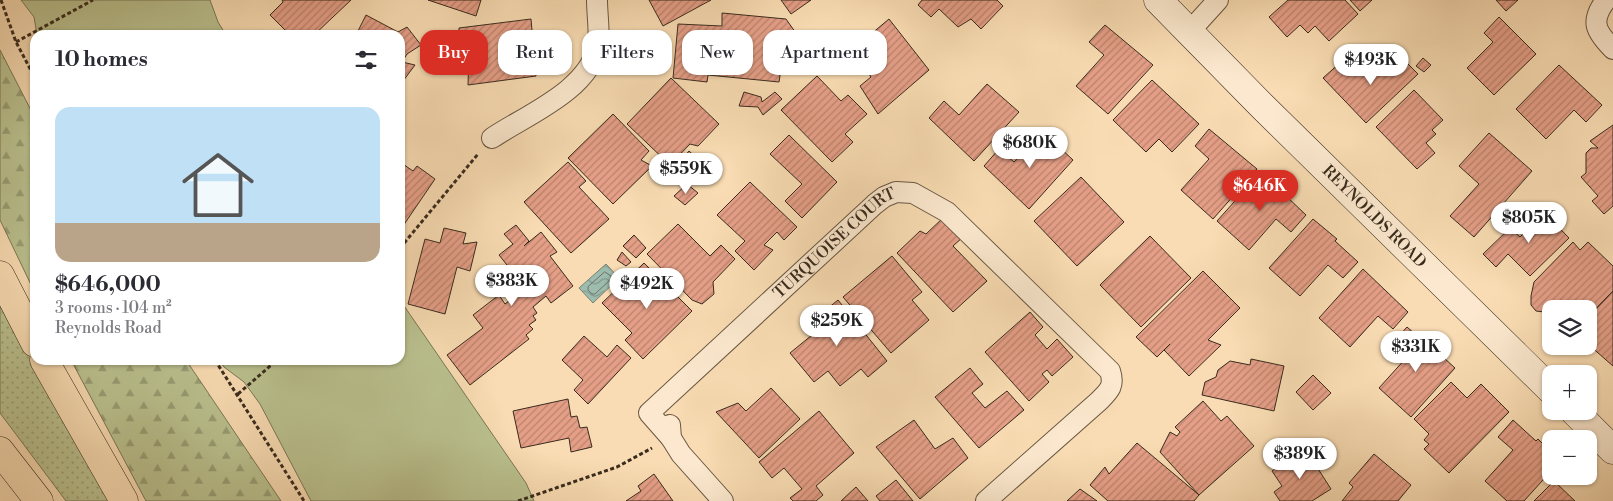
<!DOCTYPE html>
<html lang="en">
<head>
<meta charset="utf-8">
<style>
	body { margin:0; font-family:"Libre Bodoni",serif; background:#f2f2f3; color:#2b2b33; height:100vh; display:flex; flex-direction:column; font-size:19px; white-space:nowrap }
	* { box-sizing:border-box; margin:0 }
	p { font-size:16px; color:#7c7c81 }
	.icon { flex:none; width:28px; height:28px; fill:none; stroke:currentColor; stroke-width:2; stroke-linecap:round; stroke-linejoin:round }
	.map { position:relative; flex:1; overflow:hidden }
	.sheet { position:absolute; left:30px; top:30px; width:375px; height:335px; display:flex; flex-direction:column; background:#fff; border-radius:15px; box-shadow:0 1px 4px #0004 }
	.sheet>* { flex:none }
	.hud { position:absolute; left:420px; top:30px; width:475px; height:45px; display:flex; gap:10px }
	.fabs { position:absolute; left:1542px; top:300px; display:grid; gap:10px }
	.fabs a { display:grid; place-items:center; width:55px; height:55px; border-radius:10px; background:#fff; box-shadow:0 1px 4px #0004; font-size:25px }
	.price { position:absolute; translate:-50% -42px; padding:0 11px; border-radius:18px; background:#fff; color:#222; font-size:16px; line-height:32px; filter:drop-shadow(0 1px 2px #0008) }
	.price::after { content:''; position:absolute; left:50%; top:30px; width:15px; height:11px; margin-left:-8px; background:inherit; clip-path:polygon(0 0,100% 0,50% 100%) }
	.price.selected { background:#d93025; color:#fff }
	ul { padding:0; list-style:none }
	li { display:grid; align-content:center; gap:10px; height:265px; padding:0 25px }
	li+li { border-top:1px solid #e1e1e2 }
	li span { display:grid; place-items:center; height:155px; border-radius:15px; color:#555 }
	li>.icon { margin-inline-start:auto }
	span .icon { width:90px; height:90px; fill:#fffc; stroke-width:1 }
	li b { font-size:21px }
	h2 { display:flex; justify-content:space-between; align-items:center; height:60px; padding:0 25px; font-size:21px }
	.chip { padding:0 18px; border-radius:15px; background:#fff; box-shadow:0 1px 4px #0004; font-size:18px; line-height:45px }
	.chip.selected { background:#d93025; color:#fff }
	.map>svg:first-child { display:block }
	.grass { fill:url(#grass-dots); stroke:#7a7656 }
	.forest { fill:url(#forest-firs); stroke:#7a7656 }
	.park { fill:#bac18f; stroke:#7a7656 }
	.water { fill:url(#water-waves); stroke:#768274 }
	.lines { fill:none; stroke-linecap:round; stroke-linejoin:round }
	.shore { stroke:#6c7466; stroke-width:1 }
	.building { fill:url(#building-hatch); stroke:#392b1d }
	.street-casing { stroke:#695742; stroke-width:22 }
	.secondary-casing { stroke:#392b1d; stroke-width:29 }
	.highway-casing { stroke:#392b1d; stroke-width:29 }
	.path { stroke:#392b1d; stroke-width:3; stroke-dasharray:4 2.5; stroke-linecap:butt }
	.street { stroke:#fbe8ce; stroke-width:20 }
	.secondary { stroke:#fbe8ce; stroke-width:28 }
	.highway { stroke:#f9dcb3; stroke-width:28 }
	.labels { text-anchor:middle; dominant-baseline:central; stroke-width:4; stroke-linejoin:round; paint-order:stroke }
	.street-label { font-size:16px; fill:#392b1d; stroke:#fbe8ce }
</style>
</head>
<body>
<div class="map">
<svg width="1613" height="501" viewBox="0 0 1613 501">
	<defs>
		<pattern id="grass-dots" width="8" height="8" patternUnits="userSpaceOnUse" patternTransform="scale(1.25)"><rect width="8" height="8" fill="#bac18f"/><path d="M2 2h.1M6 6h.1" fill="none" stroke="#989d74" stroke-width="1.8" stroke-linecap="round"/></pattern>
		<pattern id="forest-firs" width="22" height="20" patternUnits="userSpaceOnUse" patternTransform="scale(1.25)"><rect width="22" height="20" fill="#bac18f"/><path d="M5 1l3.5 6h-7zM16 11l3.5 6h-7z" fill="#989d74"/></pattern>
		<pattern id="water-waves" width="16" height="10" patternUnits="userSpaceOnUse" patternTransform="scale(1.25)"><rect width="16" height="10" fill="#9ebcae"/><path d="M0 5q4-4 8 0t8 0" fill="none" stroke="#82998d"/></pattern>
		<pattern id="building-hatch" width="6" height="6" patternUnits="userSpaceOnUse" patternTransform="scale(1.25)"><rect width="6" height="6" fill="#e59f87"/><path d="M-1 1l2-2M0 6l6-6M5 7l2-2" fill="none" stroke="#bb826e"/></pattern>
	</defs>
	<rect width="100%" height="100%" fill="#f9dcb3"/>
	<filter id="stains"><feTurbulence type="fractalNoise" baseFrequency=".004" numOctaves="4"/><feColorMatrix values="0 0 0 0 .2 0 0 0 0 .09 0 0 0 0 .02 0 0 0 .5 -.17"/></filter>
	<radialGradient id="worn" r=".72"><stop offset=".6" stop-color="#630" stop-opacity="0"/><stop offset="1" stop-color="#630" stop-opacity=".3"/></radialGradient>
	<path class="grass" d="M0,285L123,501H66L0,413Z"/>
	<path class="forest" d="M0,50L35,118V293L0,220Z
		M71,360H186L281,501H146Z"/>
	<path class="park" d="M21,0H210L218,22L226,35H37L34,17Z
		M400,300L526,483L534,501H311L260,404L244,382L224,367L219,360H400Z"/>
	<path class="water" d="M606,264L619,278L593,303L579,288Z"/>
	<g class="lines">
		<path class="shore" d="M605,272L611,276V279L595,294H592L588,290V287Z"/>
	</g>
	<path class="building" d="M282,0H351L314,35H290L270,15L283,2Z
		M428,0H481L476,16Z
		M649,0H711L663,26Z
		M781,0H811L791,14Z
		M922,0H997L1003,6L981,29L971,19L958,27L939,9L931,17L918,5Z
		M1288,0H1345L1358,14L1329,41L1315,26L1308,33L1300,25L1287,37L1269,17Z
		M1350,0H1372L1360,11Z
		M1496,0H1518L1506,11Z
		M722,13L786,19L798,36L794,70L781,69L779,82L708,75L707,82L673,78L678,24L722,26Z
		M366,15L398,32L407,27L421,45L407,54L402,62L415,65L400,85V35H356Z
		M1499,17L1536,54L1494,95L1467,68L1493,42L1484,33Z
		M531,19L536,76L468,85L469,54H459V28Z
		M889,19L929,70L878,114L860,86L871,77L852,50Z
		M1105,25L1153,65L1108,114L1076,86L1104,55L1089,42Z
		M1398,54L1418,74L1366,123L1323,78L1342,61L1356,76L1367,66L1375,75Z
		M1423,58L1431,65L1424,72L1416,66Z
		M1559,65L1602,105L1586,122L1574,110L1546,139L1516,109Z
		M817,76L841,101L848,95L867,114L845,134L853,142L832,162L781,110Z
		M671,78L719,124L698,146L690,144L670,165L627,124Z
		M1152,80L1199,124L1172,152L1159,139L1146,152L1113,120Z
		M987,84L1019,112L974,161L929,118L944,101L959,115Z
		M1414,90L1443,120L1432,130L1436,134L1426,143L1435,153L1417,169L1376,127Z
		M744,92L761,97L762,102L775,92L782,99L763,115L758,107L739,106Z
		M613,114L649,151L641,160L652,166L613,204L568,158Z
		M1613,125V206L1604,214L1592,201L1598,196L1581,177L1586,173V153L1591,148H1598L1590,141Z
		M1209,129L1257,169L1213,219L1181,190L1209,159L1195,146Z
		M1042,131L1073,160L1029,209L984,166L999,149L1014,162Z
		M1489,133L1532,171L1474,237L1450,216L1479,184L1459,166Z
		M789,135L837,182L802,218L785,201L802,184L770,154Z
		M689,151L700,161L684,178L674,169Z
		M400,162L413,171L417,166L435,179L403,226L400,224Z
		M568,162L586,181L579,187L609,219L571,253L524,202Z
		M1261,172L1306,215L1291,232L1276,219L1249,250L1217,221Z
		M1081,177L1124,222L1077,266L1034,221Z
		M750,182L797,227L784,240L777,232L764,245L773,250L754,270L735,251L745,241L717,215Z
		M687,184L698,193L685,205L674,196Z
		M1541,209L1569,238L1530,276L1508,254L1496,267L1483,254L1510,228L1520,237L1534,223L1530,219Z
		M944,217L963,237L953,246L987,281L953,312L897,253L920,231L926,234Z
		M1313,219L1337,239L1335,241L1358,262L1343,278L1328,265L1300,296L1269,268Z
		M678,224L710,256L721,245L735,259L713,282L714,294L702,304L692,300L647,254Z
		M516,225L529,241L524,246L541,232L557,252L550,256L573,286L551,303L546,296L533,307L537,313L533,316L536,320L529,325L533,329L526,335L529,339L470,385L447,355L483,328L473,315L499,295L505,304L529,285L515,267L511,270L499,255L513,244L504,234Z
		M444,228L466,233L463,244L477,242L470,271L457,267L445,314L408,304L425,239L440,243Z
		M634,235L646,248L636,258L623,246Z
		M1150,236L1191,278L1141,327L1100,285Z
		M1573,242L1580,250L1588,242L1613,266V291L1589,316V309H1551V311L1544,312L1536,311L1531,305V296L1534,282Z
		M622,252L631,262L626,266L617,260Z
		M892,256L922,292L912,300L929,320L891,353L843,297Z
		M644,263L692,311L643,359L625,340L632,333L602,303Z
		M1363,269L1408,312L1393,329L1378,316L1350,347L1319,318Z
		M1203,271L1240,308L1208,340L1221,345L1189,376L1164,350L1170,344L1157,357L1136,337Z
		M1613,291V366L1589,345V316Z
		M838,300L887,361L868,377L861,369L840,386L828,371L814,382L790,353L812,335L805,327Z
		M1030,312L1043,327L1035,335L1047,349L1057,339L1073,357L1052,376L1047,370L1042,374L1049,382L1029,401L985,352Z
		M1407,327L1431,348L1432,347L1455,368L1411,417L1379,388L1407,357L1392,344Z
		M584,336L607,357L617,345L631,358L588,404L574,390L583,380L562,360Z
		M1251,359L1284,366L1274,411L1202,395L1205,382L1216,377L1218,370L1230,361L1250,365Z
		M970,368L983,384L972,393L985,408L1007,391L1024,410L979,448L935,397Z
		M1313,375L1331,393L1313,410L1296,392Z
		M1451,382L1467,398L1481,384L1509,412L1449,473L1424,449L1429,444L1424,440L1429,434L1414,419Z
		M771,388L800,419L759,458L716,412L738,403L746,411Z
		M568,399L571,417L577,416L580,428L587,427L592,447L571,452L569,438L521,448L513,411Z
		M1203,401L1221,421L1227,416L1254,446L1199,495L1160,452L1170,432L1177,436L1180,432L1175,427Z
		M819,411L854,453L816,486L823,495L816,501H793L790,498L802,489L784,468L772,478L759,462Z
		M914,420L935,449L953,438L968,458L920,499L876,447Z
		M1513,420L1536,441L1538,439L1551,452V471L1524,501H1507L1485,481L1513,450L1498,437Z
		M1137,443L1199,495L1194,501H1108L1090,485L1105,467L1109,474Z
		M1306,450L1331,489L1312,501H1280L1274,492L1282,486L1272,471Z
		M1374,454L1411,485L1398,501H1342L1353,487L1349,483Z
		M654,474L673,501H626L641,491L638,486Z
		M896,480L913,501H880L876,496Z
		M1554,481L1575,501H1534Z
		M856,487L868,501H841Z
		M1080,489L1097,501H1067Z"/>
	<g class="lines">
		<g class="street-casing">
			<g id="street">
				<path d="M1606,0C1590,21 1595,31 1613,49"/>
				<path d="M1189,32L1218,0"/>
				<path d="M492,138C526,115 588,91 598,46C600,33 597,14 597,0"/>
				<path d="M670,425L671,438L681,454L723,501"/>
				<path id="s1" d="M671,438L649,413L875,204L884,197L896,192L913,193L947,212L1110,371C1115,386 1109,391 1099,401L986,501"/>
			</g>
		</g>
		<g class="secondary-casing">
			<g id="secondary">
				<path id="s2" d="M1158,0L1262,106L1551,390"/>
				<path d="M1574,411L1613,450"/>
			</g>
		</g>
		<g class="highway-casing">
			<path id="highway" d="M0,275L35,343
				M44,360L124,501
				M0,451L39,501"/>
		</g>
		<path class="path" d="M1,0L16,42L35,78
			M16,42L93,0
			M400,248L478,154
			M215,360L304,501
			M238,394L277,360
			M518,501L617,467L652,448"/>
		<use href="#street" class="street"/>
		<use href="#secondary" class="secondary"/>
		<use href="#highway" class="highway"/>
	</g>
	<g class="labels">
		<g class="street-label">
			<text stroke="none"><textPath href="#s2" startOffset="306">REYNOLDS ROAD</textPath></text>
			<text stroke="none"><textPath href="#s1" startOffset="285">TURQUOISE COURT</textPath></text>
		</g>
	</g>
	<rect width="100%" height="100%" filter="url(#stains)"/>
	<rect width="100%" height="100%" fill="url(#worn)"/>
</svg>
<div class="fabs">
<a><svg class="icon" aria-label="layers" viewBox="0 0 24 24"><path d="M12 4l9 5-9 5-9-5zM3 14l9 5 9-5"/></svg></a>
<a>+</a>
<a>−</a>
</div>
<b class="price" style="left:1371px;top:86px">$493K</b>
<b class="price" style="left:1030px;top:169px">$680K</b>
<b class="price" style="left:686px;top:195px">$559K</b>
<b class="price selected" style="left:1260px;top:212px">$646K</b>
<b class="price" style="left:1529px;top:244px">$805K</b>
<b class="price" style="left:512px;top:307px">$383K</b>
<b class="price" style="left:647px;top:310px">$492K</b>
<b class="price" style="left:837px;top:347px">$259K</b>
<b class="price" style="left:1416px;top:373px">$331K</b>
<b class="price" style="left:1300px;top:480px">$389K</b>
<div class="hud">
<a class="chip selected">Buy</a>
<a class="chip">Rent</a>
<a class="chip">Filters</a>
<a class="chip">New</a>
<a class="chip">Apartment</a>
</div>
<section class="sheet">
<h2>10 homes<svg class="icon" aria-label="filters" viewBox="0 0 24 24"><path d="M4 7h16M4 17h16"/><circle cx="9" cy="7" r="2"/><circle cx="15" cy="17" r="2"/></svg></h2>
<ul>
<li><span style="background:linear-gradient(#bfe0f5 75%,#b9a48a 0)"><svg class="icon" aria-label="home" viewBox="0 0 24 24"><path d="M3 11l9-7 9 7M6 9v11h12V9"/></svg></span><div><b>$646,000</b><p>3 rooms · 104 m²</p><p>Reynolds Road</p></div></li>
</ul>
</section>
</div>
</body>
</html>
